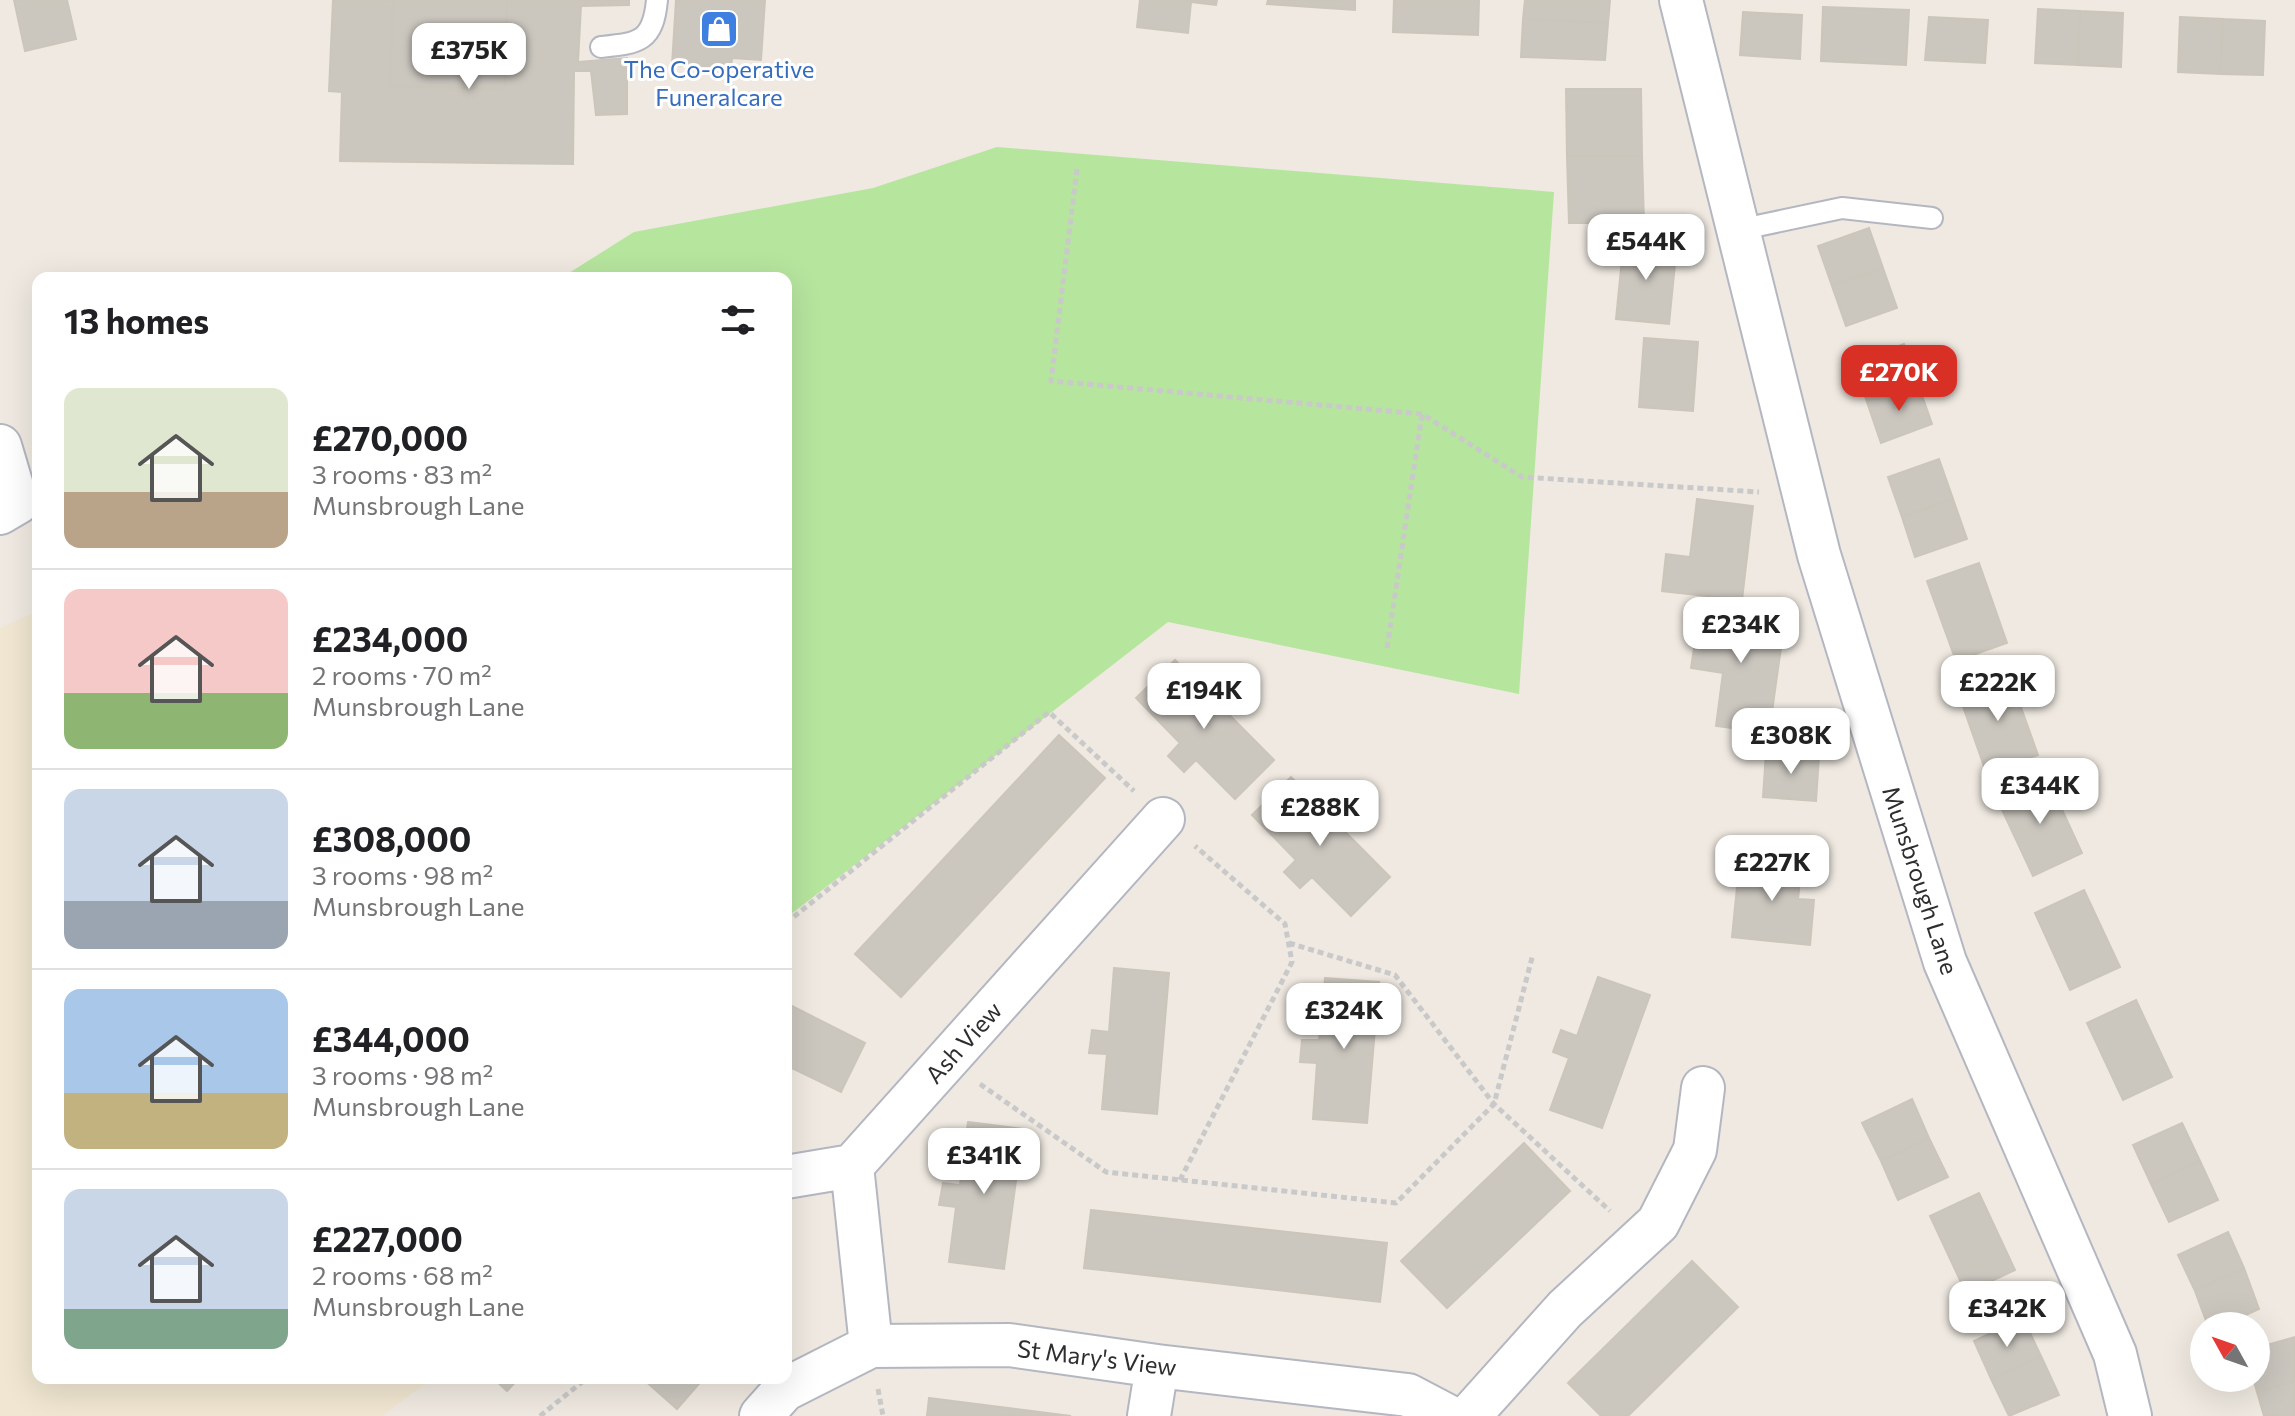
<!DOCTYPE html>
<html lang="en">
<head>
<meta charset="utf-8">
<style>
	body { margin:0; font-family:Commissioner,sans-serif; background:#f2f2f2; color:#202124; height:100vh; display:flex; flex-direction:column; font-size:30px; white-space:nowrap }
	* { box-sizing:border-box; margin:0 }
	p { font-size:26px; color:#757577 }
	.icon { flex:none; width:44px; height:44px; fill:none; stroke:currentColor; stroke-width:2; stroke-linecap:round; stroke-linejoin:round }
	.map { position:relative; flex:1; overflow:hidden }
	.panel { position:absolute; left:32px; top:272px; width:760px; height:1112px; display:flex; flex-direction:column; background:#fff; border-radius:16px; box-shadow:0 8px 32px #0002 }
	.panel>* { flex:none }
	.needle { width:52px; rotate:310deg }
	.controls { position:absolute; left:2190px; top:1312px; display:grid; gap:16px }
	.controls a { display:grid; place-items:center; width:80px; height:80px; border-radius:50%; background:#fff; box-shadow:0 8px 32px #0002; font-size:40px }
	.price { position:absolute; translate:-50% -68px; padding:0 18px; border-radius:16px; background:#fff; color:#222; font-size:26px; line-height:52px; filter:drop-shadow(0 2px 4px #0008) }
	.price::after { content:''; position:absolute; left:50%; top:48px; width:24px; height:18px; margin-left:-12px; background:inherit; clip-path:polygon(0 0,100% 0,50% 100%) }
	.price.selected { background:#d93025; color:#fff }
	ul { padding:0; list-style:none }
	li { display:flex; align-items:center; gap:24px; height:200px; padding:0 32px }
	li+li { border-top:2px solid #e0e0e0 }
	li span { display:grid; place-items:center; flex:none; width:224px; height:160px; border-radius:16px; color:#555 }
	li>.icon { margin-inline-start:auto }
	span .icon { width:96px; height:96px; fill:#fffc; stroke-width:1 }
	li b { font-size:34px }
	h2 { display:flex; justify-content:space-between; align-items:center; height:96px; padding:0 32px; font-size:34px }
	.map>svg:first-child { display:block }
	.education { fill:#f0e6d1 }
	.green { fill:#b6e59e }
	.building { fill:#cbc7bf; stroke:#cbc5ba; stroke-width:2 }
	.lines { fill:none; stroke-linecap:round; stroke-linejoin:round }
	.lane-casing { stroke:#b4b7c1; stroke-width:24 }
	.street-casing { stroke:#b4b7c1; stroke-width:46 }
	.path { stroke:#c9c9c9; stroke-width:5; stroke-dasharray:6 4; stroke-linecap:butt }
	.lane { stroke:#fff; stroke-width:20 }
	.street { stroke:#fff; stroke-width:42 }
	.labels { text-anchor:middle; dominant-baseline:central; stroke-width:6; stroke-linejoin:round; paint-order:stroke }
	.shop-label { font-size:24px; fill:#366cbe; stroke:#fff }
	.street-label { font-size:24px; fill:#2e2e2e; stroke:#fff }
</style>
</head>
<body>
<div class="map">
<svg width="2295" height="1416" viewBox="0 0 2295 1416">
	<rect width="100%" height="100%" fill="#efe9e1"/>
	<path class="education" d="M38,611V1378H422L427,1382L382,1416H0V628Z"/>
	<path class="green" d="M997,147L1554,192L1519,694L1168,622L786,918V278H561L634,232L873,188Z"/>
	<path class="building" d="M14,0H67L76,39L25,51Z
		M333,0H393L390,86L505,89L507,0H629V5L581,6L578,62L627,58V114L596,115L591,71H574L573,164L340,161L342,92L329,91Z
		M333,0H629V5L581,6L578,62L627,58V114L596,115L591,71H574L573,164L340,161L342,92L329,91Z
		M676,0H765L761,60L732,58L731,68L672,65Z
		M1140,0H1217L1216,5L1191,2L1188,33L1137,27Z
		M1268,0H1355V10L1267,4Z
		M1394,0H1479L1478,35L1393,32Z
		M1525,0H1610L1608,23L1523,19Z
		M1823,7L1909,10L1906,65L1821,61Z
		M2038,9L2080,11L2078,65L2035,63Z
		M2080,11L2123,13L2121,67L2078,65Z
		M1743,12L1802,15L1800,59L1740,55Z
		M1929,17L1988,20L1985,63L1925,60Z
		M2180,17L2223,19L2220,74L2178,72Z
		M1523,19L1608,23L1605,60L1521,57Z
		M2223,19L2265,21L2263,75L2220,74Z
		M1566,89H1641L1642,156H1567Z
		M1567,156H1642L1644,223H1569Z
		M1869,228L1883,268L1832,286L1818,246Z
		M1624,239L1677,244L1669,324L1616,319Z
		M1883,268L1897,308L1846,326L1832,286Z
		M1644,338L1698,342L1693,411L1639,407Z
		M1904,344L1918,384L1867,402L1853,362Z
		M1918,384L1932,424L1881,443L1867,402Z
		M1939,459L1953,499L1902,517L1888,477Z
		M1697,499L1753,506L1742,600L1662,591L1666,554L1690,557Z
		M1953,499L1967,539L1915,557L1902,517Z
		M1979,563L2007,643L1956,661L1927,581Z
		M1700,608L1785,619L1769,733L1716,726L1723,673L1691,668Z
		M1175,660L1274,760L1235,799L1196,760L1184,772L1168,756L1180,743L1136,698Z
		M2009,674L2038,755L1986,772L1958,692Z
		M1059,735L1105,778L901,997L855,954Z
		M1766,752L1819,756L1816,801L1763,797Z
		M2046,775L2082,853L2033,876L1997,799Z
		M1291,777L1390,877L1351,916L1312,877L1300,888L1284,872L1296,860L1252,815Z
		M1740,857L1802,863L1798,899L1814,900L1810,945L1732,937Z
		M2084,890L2120,967L2070,990L2035,913Z
		M1114,968L1169,973L1157,1114L1102,1109L1107,1054L1089,1053L1092,1030L1109,1032Z
		M1598,977L1650,995L1602,1128L1550,1110L1569,1058L1553,1052L1561,1030L1577,1036Z
		M1325,978L1379,982L1367,1123L1313,1119L1317,1063L1300,1062L1302,1040H1319Z
		M2136,1000L2172,1077L2123,1100L2087,1023Z
		M786,1003L865,1043L841,1092L792,1068L786,1079Z
		M1912,1099L1929,1138L1881,1161L1862,1123Z
		M968,1122L1023,1129L1004,1269L949,1262L956,1207L939,1205L943,1183L960,1185Z
		M2182,1123L2200,1161L2151,1184L2133,1145Z
		M1929,1138L1948,1177L1898,1200L1881,1161Z
		M1524,1143L1570,1191L1447,1308L1401,1261Z
		M2200,1161L2218,1200L2169,1222L2151,1184Z
		M1979,1193L2015,1270L1966,1293L1930,1216Z
		M1091,1210L1387,1243L1380,1302L1084,1268Z
		M2228,1232L2244,1268L2195,1291L2178,1255Z
		M1692,1261L1738,1307L1628,1416H1601L1568,1383Z
		M2244,1268L2259,1309L2222,1326H2208L2195,1291Z
		M2023,1318L2041,1356L1991,1379L1974,1341Z
		M2295,1337V1381L2257,1392L2253,1378H2256V1348Z
		M2041,1356L2059,1395L2009,1416L1991,1379Z
		M493,1378H519L507,1391Z
		M642,1378H704L677,1409Z
		M2295,1381V1416H2264L2257,1392Z
		M929,1398L1071,1416H927Z"/>
	<g class="lines">
		<g class="lane-casing">
			<path id="lane" d="M601,47C639,43 653,42 657,0
				M1738,230L1842,208L1932,218"/>
		</g>
		<g class="street-casing">
			<path id="street" d="M1681,0L1819,555L1945,962L2115,1354L2130,1416
				M0,446L17,503L0,513
				M786,1177L852,1166
				M871,1346L852,1166L1163,819
				M761,1416L784,1390L871,1346L1009,1345L1157,1366L1408,1395L1448,1416
				M1149,1416L1157,1366
				M1469,1416L1565,1309L1658,1223L1695,1150L1703,1088"/>
		</g>
		<path class="path" d="M1077,169L1051,381L1422,414L1522,477L1759,492
			M1387,648L1422,414
			M786,923L1049,712L1134,791
			M1289,943L1395,975L1494,1104L1610,1211
			M980,1084L1106,1172L1396,1203L1494,1104L1533,954
			M1180,1180L1292,962L1285,924L1195,846
			M878,1389L883,1416
			M540,1416L587,1378"/>
		<use href="#lane" class="lane"/>
		<use href="#street" class="street"/>
	</g>
	<defs>
		<g id="shop-square" transform="scale(2)"><rect x="-9" y="-9" width="18" height="18" rx="4" fill="#3f7fe0" stroke="#fff"/><path d="M-5-2.5h2.3a2.7 3.5 0 0 1 5.4 0H5L5.5 6h-11ZM-1.5-2.5h3a1.5 2.3 0 0 0-3 0Z" fill="#fff"/></g>
	</defs>
	<g fill-rule="evenodd">
		<use href="#shop-square" x="719" y="29"/>
	</g>
	<g class="labels">
		<g class="shop-label">
			<text x="719" y="68">The Co-operative<tspan x="719" dy="28">Funeralcare</tspan></text>
		</g>
		<g class="street-label">
			<text transform="translate(1921 880) rotate(72)">Munsbrough Lane</text>
			<text transform="translate(963 1042) rotate(-48)">Ash View</text>
			<text transform="translate(1097 1357) rotate(7)">St Mary's View</text>
		</g>
	</g>
</svg>
<div class="controls">
<a><svg class="needle" viewBox="-14 -14 28 28"><path d="M0-13l5 13h-10z" fill="#e53935"/><path d="M0 13l5-13h-10z" fill="#757577"/></svg></a>
</div>
<b class="price" style="left:469px;top:91px">£375K</b>
<b class="price" style="left:1646px;top:282px">£544K</b>
<b class="price selected" style="left:1899px;top:413px">£270K</b>
<b class="price" style="left:1741px;top:665px">£234K</b>
<b class="price" style="left:1998px;top:723px">£222K</b>
<b class="price" style="left:1204px;top:731px">£194K</b>
<b class="price" style="left:1791px;top:776px">£308K</b>
<b class="price" style="left:2040px;top:826px">£344K</b>
<b class="price" style="left:1320px;top:848px">£288K</b>
<b class="price" style="left:1772px;top:903px">£227K</b>
<b class="price" style="left:1344px;top:1051px">£324K</b>
<b class="price" style="left:984px;top:1196px">£341K</b>
<b class="price" style="left:2007px;top:1349px">£342K</b>
<section class="panel">
<h2>13 homes<svg class="icon" aria-label="filters" viewBox="0 0 24 24"><path d="M4 7h16M4 17h16"/><circle cx="9" cy="7" r="2"/><circle cx="15" cy="17" r="2"/></svg></h2>
<ul>
<li><span style="background:linear-gradient(#dfe7d0 65%,#b9a48a 0)"><svg class="icon" aria-label="home" viewBox="0 0 24 24"><path d="M3 11l9-7 9 7M6 9v11h12V9"/></svg></span><div><b>£270,000</b><p>3 rooms · 83 m²</p><p>Munsbrough Lane</p></div></li>
<li><span style="background:linear-gradient(#f6c9c9 65%,#8fb573 0)"><svg class="icon" aria-label="home" viewBox="0 0 24 24"><path d="M3 11l9-7 9 7M6 9v11h12V9"/></svg></span><div><b>£234,000</b><p>2 rooms · 70 m²</p><p>Munsbrough Lane</p></div></li>
<li><span style="background:linear-gradient(#c9d6e8 70%,#9aa5b1 0)"><svg class="icon" aria-label="home" viewBox="0 0 24 24"><path d="M3 11l9-7 9 7M6 9v11h12V9"/></svg></span><div><b>£308,000</b><p>3 rooms · 98 m²</p><p>Munsbrough Lane</p></div></li>
<li><span style="background:linear-gradient(#a9c7e8 65%,#c2b280 0)"><svg class="icon" aria-label="home" viewBox="0 0 24 24"><path d="M3 11l9-7 9 7M6 9v11h12V9"/></svg></span><div><b>£344,000</b><p>3 rooms · 98 m²</p><p>Munsbrough Lane</p></div></li>
<li><span style="background:linear-gradient(#c9d6e8 75%,#7fa58c 0)"><svg class="icon" aria-label="home" viewBox="0 0 24 24"><path d="M3 11l9-7 9 7M6 9v11h12V9"/></svg></span><div><b>£227,000</b><p>2 rooms · 68 m²</p><p>Munsbrough Lane</p></div></li>
</ul>
</section>
</div>
</body>
</html>
